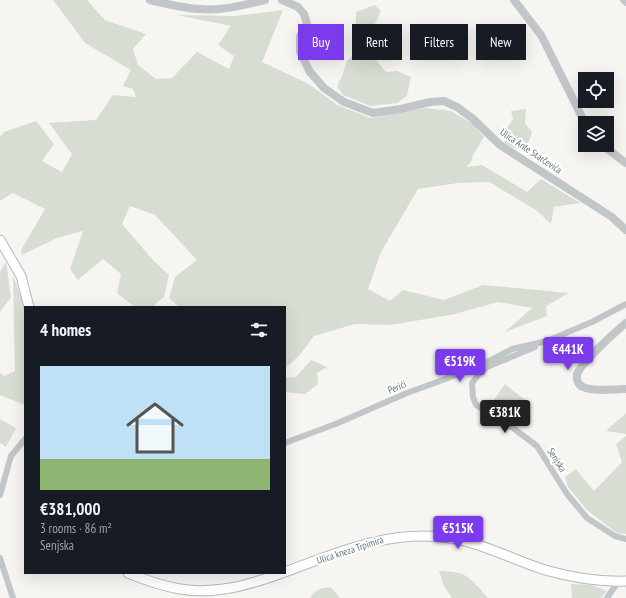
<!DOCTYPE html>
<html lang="en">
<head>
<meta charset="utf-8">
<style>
	body { margin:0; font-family:"PT Sans Narrow",sans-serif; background:#20242c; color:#f1f3f6; height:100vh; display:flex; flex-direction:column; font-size:15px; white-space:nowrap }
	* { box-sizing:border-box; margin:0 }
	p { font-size:13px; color:#9ea1a6 }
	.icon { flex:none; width:22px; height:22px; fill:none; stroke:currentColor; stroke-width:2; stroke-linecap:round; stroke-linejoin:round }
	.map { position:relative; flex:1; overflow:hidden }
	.drawer { position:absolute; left:24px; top:306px; width:262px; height:268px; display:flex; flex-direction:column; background:#171b24; border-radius:0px; box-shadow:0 4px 16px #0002 }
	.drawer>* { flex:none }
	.guide { position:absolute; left:298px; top:24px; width:268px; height:36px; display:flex; gap:8px }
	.fabs { position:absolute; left:578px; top:72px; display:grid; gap:8px }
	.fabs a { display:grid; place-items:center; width:36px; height:36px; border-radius:0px; background:#171b24; box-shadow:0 4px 16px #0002; font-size:20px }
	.price { position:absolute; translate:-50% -34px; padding:0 9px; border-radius:4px; background:#7c3aed; color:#fff; font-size:13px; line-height:26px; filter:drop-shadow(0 1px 2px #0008) }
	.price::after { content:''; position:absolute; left:50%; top:24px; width:12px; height:9px; margin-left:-6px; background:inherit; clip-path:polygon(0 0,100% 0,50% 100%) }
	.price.current { background:#222; color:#fff }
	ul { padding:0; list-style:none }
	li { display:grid; align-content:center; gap:8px; height:212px; padding:0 16px }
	li span { display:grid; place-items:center; height:124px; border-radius:0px; color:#555 }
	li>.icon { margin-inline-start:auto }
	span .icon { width:72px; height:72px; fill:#fffc; stroke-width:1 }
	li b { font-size:17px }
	h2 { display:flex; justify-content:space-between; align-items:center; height:48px; padding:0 16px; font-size:17px }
	.chip { padding:0 14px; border-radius:0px; background:#171b24; box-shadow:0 4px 16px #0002; font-size:14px; line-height:36px }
	.chip.current { background:#7c3aed; color:#fff }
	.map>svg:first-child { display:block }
	.green { fill:#d8ddd3 }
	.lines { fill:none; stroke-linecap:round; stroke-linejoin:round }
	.secondary-casing { stroke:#b3babd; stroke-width:11 }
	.minor { stroke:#c1c6c8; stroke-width:6 }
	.tertiary { stroke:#c1c6c8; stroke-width:8 }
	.secondary { stroke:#fff; stroke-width:9 }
	.labels { text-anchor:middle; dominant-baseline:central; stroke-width:4; stroke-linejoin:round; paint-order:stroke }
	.street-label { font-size:10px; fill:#60767e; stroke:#fff }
</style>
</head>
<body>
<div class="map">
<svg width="626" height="598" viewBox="0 0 626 598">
	<rect width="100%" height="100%" fill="#f6f5f2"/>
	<path class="green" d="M53,0H87L105,20L146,34L133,49L138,65L156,79L172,78L197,52L229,69L234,56L218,45L231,26L176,15L235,16L283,10L262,62L309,84L337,105L371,118L426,108L451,111L473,124L484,137L473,155L471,162L466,167L482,165L527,192L541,179L580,203L554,207L551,224L536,210L489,182L458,183L418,189L381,252L368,289L390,301L403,290L444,300L483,285L569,293L546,306L547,316L505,332L532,308L498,302L455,314L391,325L355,324L314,336L299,356L285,368V307H179L169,298L175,277L197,260L155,215L130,206L122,224L153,260L169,275L164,297L155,304L156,307H134L117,293L121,274L103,259L78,280L70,269L83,231L57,238L22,255L21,250L45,209L13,193L0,201V137L4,132L36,121L54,144L42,161L62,172L72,154L49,123L96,120L113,95L136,97L133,89L123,86L131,70L85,43Z
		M375,5L381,11L373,28L368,50L386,72L397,71L411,77L407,96L397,103L371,106L343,95L337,86L342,76L347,61L355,53L356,12Z
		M526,109L525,124L532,131C528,149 521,154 505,143L504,133L513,119L511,111Z
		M6,262L11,297L0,312V272Z
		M13,276L25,307V405L0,395V373L4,376L15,371Z
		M311,360L327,367L317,373L318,384L305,394L285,392V378L296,377Z
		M505,384L525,400L508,421L488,408Z
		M626,413V434L606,431Z
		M0,419L16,428L6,447L0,443Z
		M626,436V534L617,533L600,520L587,510L568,487L565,477L576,469L594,491L622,462L616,444Z
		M439,571C468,571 470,578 488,598H452L444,586Z
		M571,584L592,585L607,591L601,598H572Z
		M331,587L340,598H310C315,589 322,588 331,587Z"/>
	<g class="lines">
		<g class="secondary-casing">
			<path id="secondary" d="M0,240L21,276L29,307
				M285,572C339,552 391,529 450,538C483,543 513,560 545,570C570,577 599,582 626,581
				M128,573C145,580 162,586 180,589C215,595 249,585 282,573"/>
		</g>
		<path class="minor" d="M623,0L626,3
			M535,347L487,367L479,374L472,383L473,397L476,405L513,428L537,446L567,494L587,518L615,536L626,539
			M285,443L338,423L407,393L478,367L512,349L547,341L592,322L626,304
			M0,495L11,456L25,439
			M0,558L13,598
			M607,598L618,582"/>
		<path class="tertiary" d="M150,0C166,4 183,8 200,9C222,11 244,5 265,0
			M282,0L298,7L304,14L307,24L300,36V52L310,72L324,88L344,102L373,113L401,109L430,102L444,101L457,107L472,118L500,145L612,217L626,230
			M514,0L541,35L585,123
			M602,145L626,163
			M626,323C615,332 582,362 577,374C576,379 578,385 583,387C593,392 614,389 626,389"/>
		<use href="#secondary" class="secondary"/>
	</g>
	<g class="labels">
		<g class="street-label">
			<text transform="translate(531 151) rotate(34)">Ulica Ante Starčevića</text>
			<text transform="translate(397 387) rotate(-22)">Perići</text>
			<text transform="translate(557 460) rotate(58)">Senjska</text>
			<text transform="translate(350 550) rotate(-18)">Ulica kneza Trpimira</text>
		</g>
	</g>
</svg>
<div class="fabs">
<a><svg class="icon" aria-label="locate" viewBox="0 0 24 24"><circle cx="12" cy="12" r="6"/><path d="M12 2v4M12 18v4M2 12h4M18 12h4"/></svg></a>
<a><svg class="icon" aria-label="layers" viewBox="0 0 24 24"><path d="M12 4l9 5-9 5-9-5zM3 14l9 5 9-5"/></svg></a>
</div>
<b class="price" style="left:568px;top:371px">€441K</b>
<b class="price" style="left:460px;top:383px">€519K</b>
<b class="price current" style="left:505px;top:434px">€381K</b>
<b class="price" style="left:458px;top:550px">€515K</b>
<div class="guide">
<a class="chip current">Buy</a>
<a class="chip">Rent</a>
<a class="chip">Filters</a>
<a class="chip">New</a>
</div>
<section class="drawer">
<h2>4 homes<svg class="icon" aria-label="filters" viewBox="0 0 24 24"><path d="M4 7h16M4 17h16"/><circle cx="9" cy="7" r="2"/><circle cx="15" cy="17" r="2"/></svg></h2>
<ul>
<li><span style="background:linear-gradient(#bfe0f5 75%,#8fb573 0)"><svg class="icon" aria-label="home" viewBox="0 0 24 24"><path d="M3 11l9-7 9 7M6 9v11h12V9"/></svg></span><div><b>€381,000</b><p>3 rooms · 86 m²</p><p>Senjska</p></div></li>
</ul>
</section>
</div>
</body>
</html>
